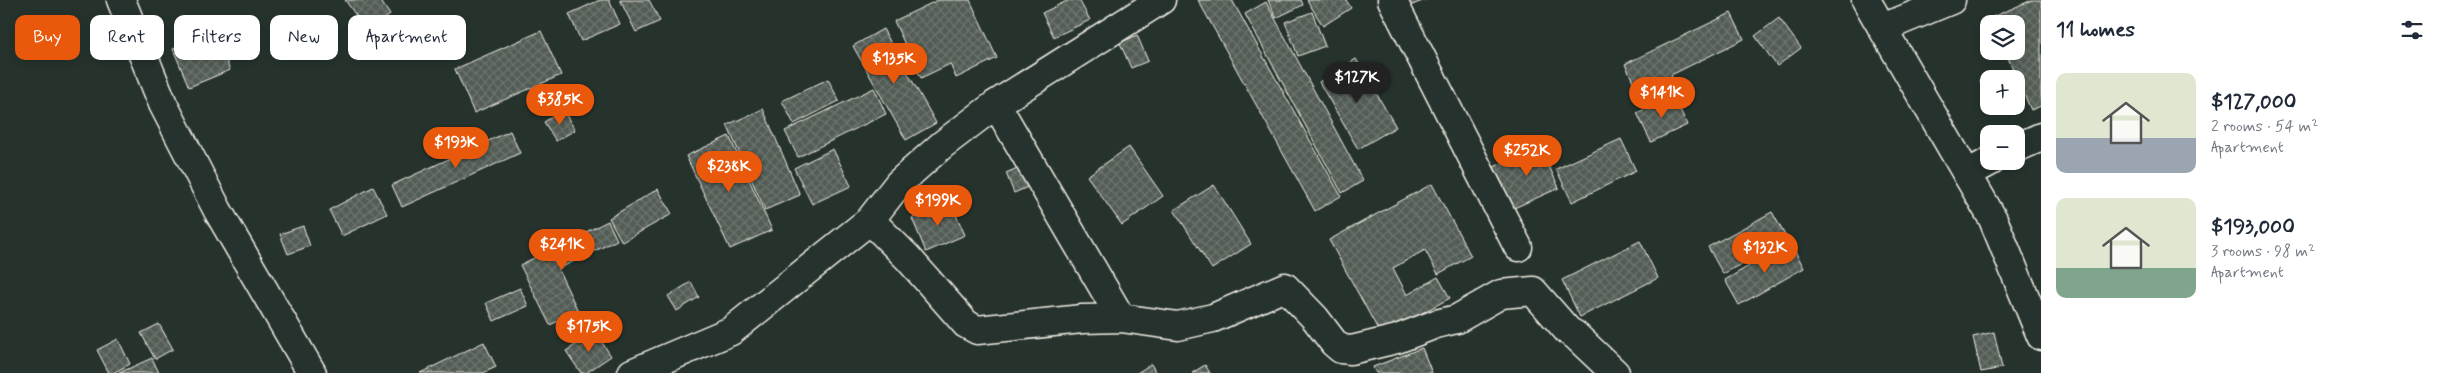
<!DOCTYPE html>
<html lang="en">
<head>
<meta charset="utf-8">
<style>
	body { margin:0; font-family:Mynerve,sans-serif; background:#f2f2f3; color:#1f2937; height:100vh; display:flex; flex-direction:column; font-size:19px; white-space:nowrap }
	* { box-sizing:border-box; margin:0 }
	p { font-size:16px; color:#747a83 }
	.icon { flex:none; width:28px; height:28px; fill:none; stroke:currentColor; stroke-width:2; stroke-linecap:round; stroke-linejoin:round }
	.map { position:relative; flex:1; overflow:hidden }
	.panel { display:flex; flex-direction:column; background:#fff; width:400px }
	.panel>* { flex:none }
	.top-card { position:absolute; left:15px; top:15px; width:475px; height:45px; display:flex; gap:10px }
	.tools { position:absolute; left:1980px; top:15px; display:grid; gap:10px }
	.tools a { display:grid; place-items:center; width:45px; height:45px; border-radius:10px; background:#fff; box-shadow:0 2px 8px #0003; font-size:25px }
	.price { position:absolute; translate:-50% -42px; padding:0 11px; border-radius:18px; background:#ea580c; color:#fff; font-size:16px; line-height:32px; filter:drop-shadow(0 1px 2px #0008) }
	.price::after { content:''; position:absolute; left:50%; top:30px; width:15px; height:11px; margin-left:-8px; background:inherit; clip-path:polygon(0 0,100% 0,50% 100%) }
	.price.active { background:#222; color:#fff }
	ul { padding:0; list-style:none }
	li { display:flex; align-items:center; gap:15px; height:125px; padding:0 15px }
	li span { display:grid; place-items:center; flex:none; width:140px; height:100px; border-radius:10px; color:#555 }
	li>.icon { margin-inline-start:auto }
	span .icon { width:60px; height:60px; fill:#fffc; stroke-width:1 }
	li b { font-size:21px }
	h2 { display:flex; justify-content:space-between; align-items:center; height:60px; padding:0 15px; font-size:21px }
	.tag { padding:0 18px; border-radius:10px; background:#fff; box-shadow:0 2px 8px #0003; font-size:18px; line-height:45px }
	.tag.active { background:#ea580c; color:#fff }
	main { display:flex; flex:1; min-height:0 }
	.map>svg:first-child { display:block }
	.building { fill:url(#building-cross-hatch); stroke:#f4f1e8 }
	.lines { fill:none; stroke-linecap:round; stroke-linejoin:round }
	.street-casing { stroke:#f4f1e8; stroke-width:31 }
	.secondary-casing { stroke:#f4f1e8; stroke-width:31 }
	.street { stroke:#26332d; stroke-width:28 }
	.secondary { stroke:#26332d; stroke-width:28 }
</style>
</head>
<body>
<main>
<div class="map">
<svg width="2041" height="373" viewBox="0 0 2041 373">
	<defs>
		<pattern id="building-cross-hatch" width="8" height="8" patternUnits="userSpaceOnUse" patternTransform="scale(1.25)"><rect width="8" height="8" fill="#525c55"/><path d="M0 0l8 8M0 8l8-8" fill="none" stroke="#6c746d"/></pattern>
	</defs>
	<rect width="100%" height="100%" fill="#26332d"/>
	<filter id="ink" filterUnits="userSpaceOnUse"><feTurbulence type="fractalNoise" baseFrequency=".02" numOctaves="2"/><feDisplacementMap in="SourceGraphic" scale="10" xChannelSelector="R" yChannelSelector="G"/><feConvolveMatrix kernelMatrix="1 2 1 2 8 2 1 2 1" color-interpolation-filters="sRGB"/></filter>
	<g filter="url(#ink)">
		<path class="building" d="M345,0H380L390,15L367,31Z
			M600,0H609L620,24L581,41L569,14Z
			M620,0H649L660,21L636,32Z
			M938,0H970L997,58L956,78L950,64L921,78L894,21Z
			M1069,0H1079L1090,20L1054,37L1042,13Z
			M1198,0H1232L1341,196L1315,211Z
			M1268,0H1301L1303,5L1276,18Z
			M1307,0H1346L1351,8L1323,26Z
			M1399,0H1425L1402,9Z
			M2032,0H2041V106L2031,110L2005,51H2016V24H1992L1990,18Z
			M1266,2L1363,181L1342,193L1245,14Z
			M1312,12L1325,46L1298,56L1285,22Z
			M1731,13L1744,39L1671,75L1678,91L1645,107L1625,64Z
			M1779,18L1801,48L1777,66L1755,36Z
			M883,29L936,123L906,140L853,46Z
			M214,31L230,70L189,87L173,49Z
			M541,31L561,75L474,113L455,69Z
			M1137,35L1148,61L1131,68L1120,43Z
			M1356,59L1396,127L1358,149L1319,82Z
			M2007,70L2011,79H1989V100L1980,81Z
			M828,79L839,101L794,124L782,101Z
			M874,88L886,114L798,157L785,131Z
			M1674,96L1687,125L1651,142L1637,113Z
			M763,109L800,195L765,210L727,125Z
			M563,110L575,130L556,141L544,122Z
			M510,131L520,153L402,207L392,185Z
			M729,136L772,230L730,249L686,156Z
			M1621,139L1636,171L1572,202L1556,169Z
			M1540,146L1559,188L1514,208L1494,167Z
			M1129,147L1163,196L1122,225L1087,176Z
			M833,149L851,186L812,204L794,168Z
			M1022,166L1030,186L1014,193L1006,173Z
			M1432,184L1471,256L1438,274L1425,250L1393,268L1407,295L1438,277L1450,298L1381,335L1329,240Z
			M1214,185L1251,244L1212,269L1174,210Z
			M373,187L387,214L342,236L329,210Z
			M658,189L672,214L622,242L609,218Z
			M950,201L965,235L926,252L912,218Z
			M1772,212L1787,239L1723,274L1708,247Z
			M608,221L617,240L558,269L578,311L550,325L520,265Z
			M303,226L310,246L288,254L280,234Z
			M1640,241L1658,278L1580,317L1562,280Z
			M1790,242L1804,268L1739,305L1725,280Z
			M691,282L699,297L677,311L668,296Z
			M520,288L528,306L494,321L486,303Z
			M159,324L173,349L155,359L141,333Z
			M595,332L611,356L586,373H581L566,351Z
			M1994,332L2002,368L1981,372L1973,337Z
			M118,339L130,364L113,373H109L97,350Z
			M484,342L496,367L483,373H420Z
			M1422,348L1432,373H1376L1373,367Z
			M152,358L159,373H119Z
			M1151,364L1156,373H1137Z
			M1205,365L1210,373H1192Z"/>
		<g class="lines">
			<g class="street-casing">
				<path id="street" d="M121,0L163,104L218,211L312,373
					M1392,0L1518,247
					M1883,28L1951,0
					M996,104L1121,318
					M2016,148L2041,137
					M1967,174L1991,161
					M870,220L908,258L966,324L977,330L1082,319L1121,318L1178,326L1213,318L1285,287L1315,318L1334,343L1341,349L1351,350L1397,339L1436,324L1457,319L1501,294L1533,291L1568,331L1575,335L1615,373
					M632,373L731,331L870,220L899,183L942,145L996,104L1161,0"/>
			</g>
			<g class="secondary-casing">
				<path id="secondary" d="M1866,0L1993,219L2041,336"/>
			</g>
			<use href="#street" class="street"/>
			<use href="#secondary" class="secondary"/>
		</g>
	</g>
</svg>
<div class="tools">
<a><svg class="icon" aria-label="layers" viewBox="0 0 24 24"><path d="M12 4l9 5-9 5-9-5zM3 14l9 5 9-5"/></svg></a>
<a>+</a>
<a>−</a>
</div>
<b class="price" style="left:894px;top:85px">$135K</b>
<b class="price active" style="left:1357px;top:104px">$127K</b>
<b class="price" style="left:1662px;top:119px">$141K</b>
<b class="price" style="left:560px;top:126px">$385K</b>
<b class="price" style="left:456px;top:169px">$193K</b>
<b class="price" style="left:1527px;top:177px">$252K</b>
<b class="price" style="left:729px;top:193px">$238K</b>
<b class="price" style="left:938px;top:227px">$199K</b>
<b class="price" style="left:562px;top:271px">$241K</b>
<b class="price" style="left:1765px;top:274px">$132K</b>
<b class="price" style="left:589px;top:353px">$175K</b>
<div class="top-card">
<a class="tag active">Buy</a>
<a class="tag">Rent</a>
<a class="tag">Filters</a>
<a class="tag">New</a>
<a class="tag">Apartment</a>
</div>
</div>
<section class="panel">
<h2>11 homes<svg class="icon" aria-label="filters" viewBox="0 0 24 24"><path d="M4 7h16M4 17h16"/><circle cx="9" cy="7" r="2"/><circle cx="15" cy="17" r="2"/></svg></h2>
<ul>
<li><span style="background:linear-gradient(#dfe7d0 65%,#9aa5b1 0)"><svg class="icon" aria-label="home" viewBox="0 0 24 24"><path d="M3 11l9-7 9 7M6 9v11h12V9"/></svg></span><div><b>$127,000</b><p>2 rooms · 54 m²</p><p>Apartment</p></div></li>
<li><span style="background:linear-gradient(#dfe7d0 70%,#7fa58c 0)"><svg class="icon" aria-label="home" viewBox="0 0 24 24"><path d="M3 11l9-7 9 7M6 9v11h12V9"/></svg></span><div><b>$193,000</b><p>3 rooms · 98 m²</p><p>Apartment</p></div></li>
</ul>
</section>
</main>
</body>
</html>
